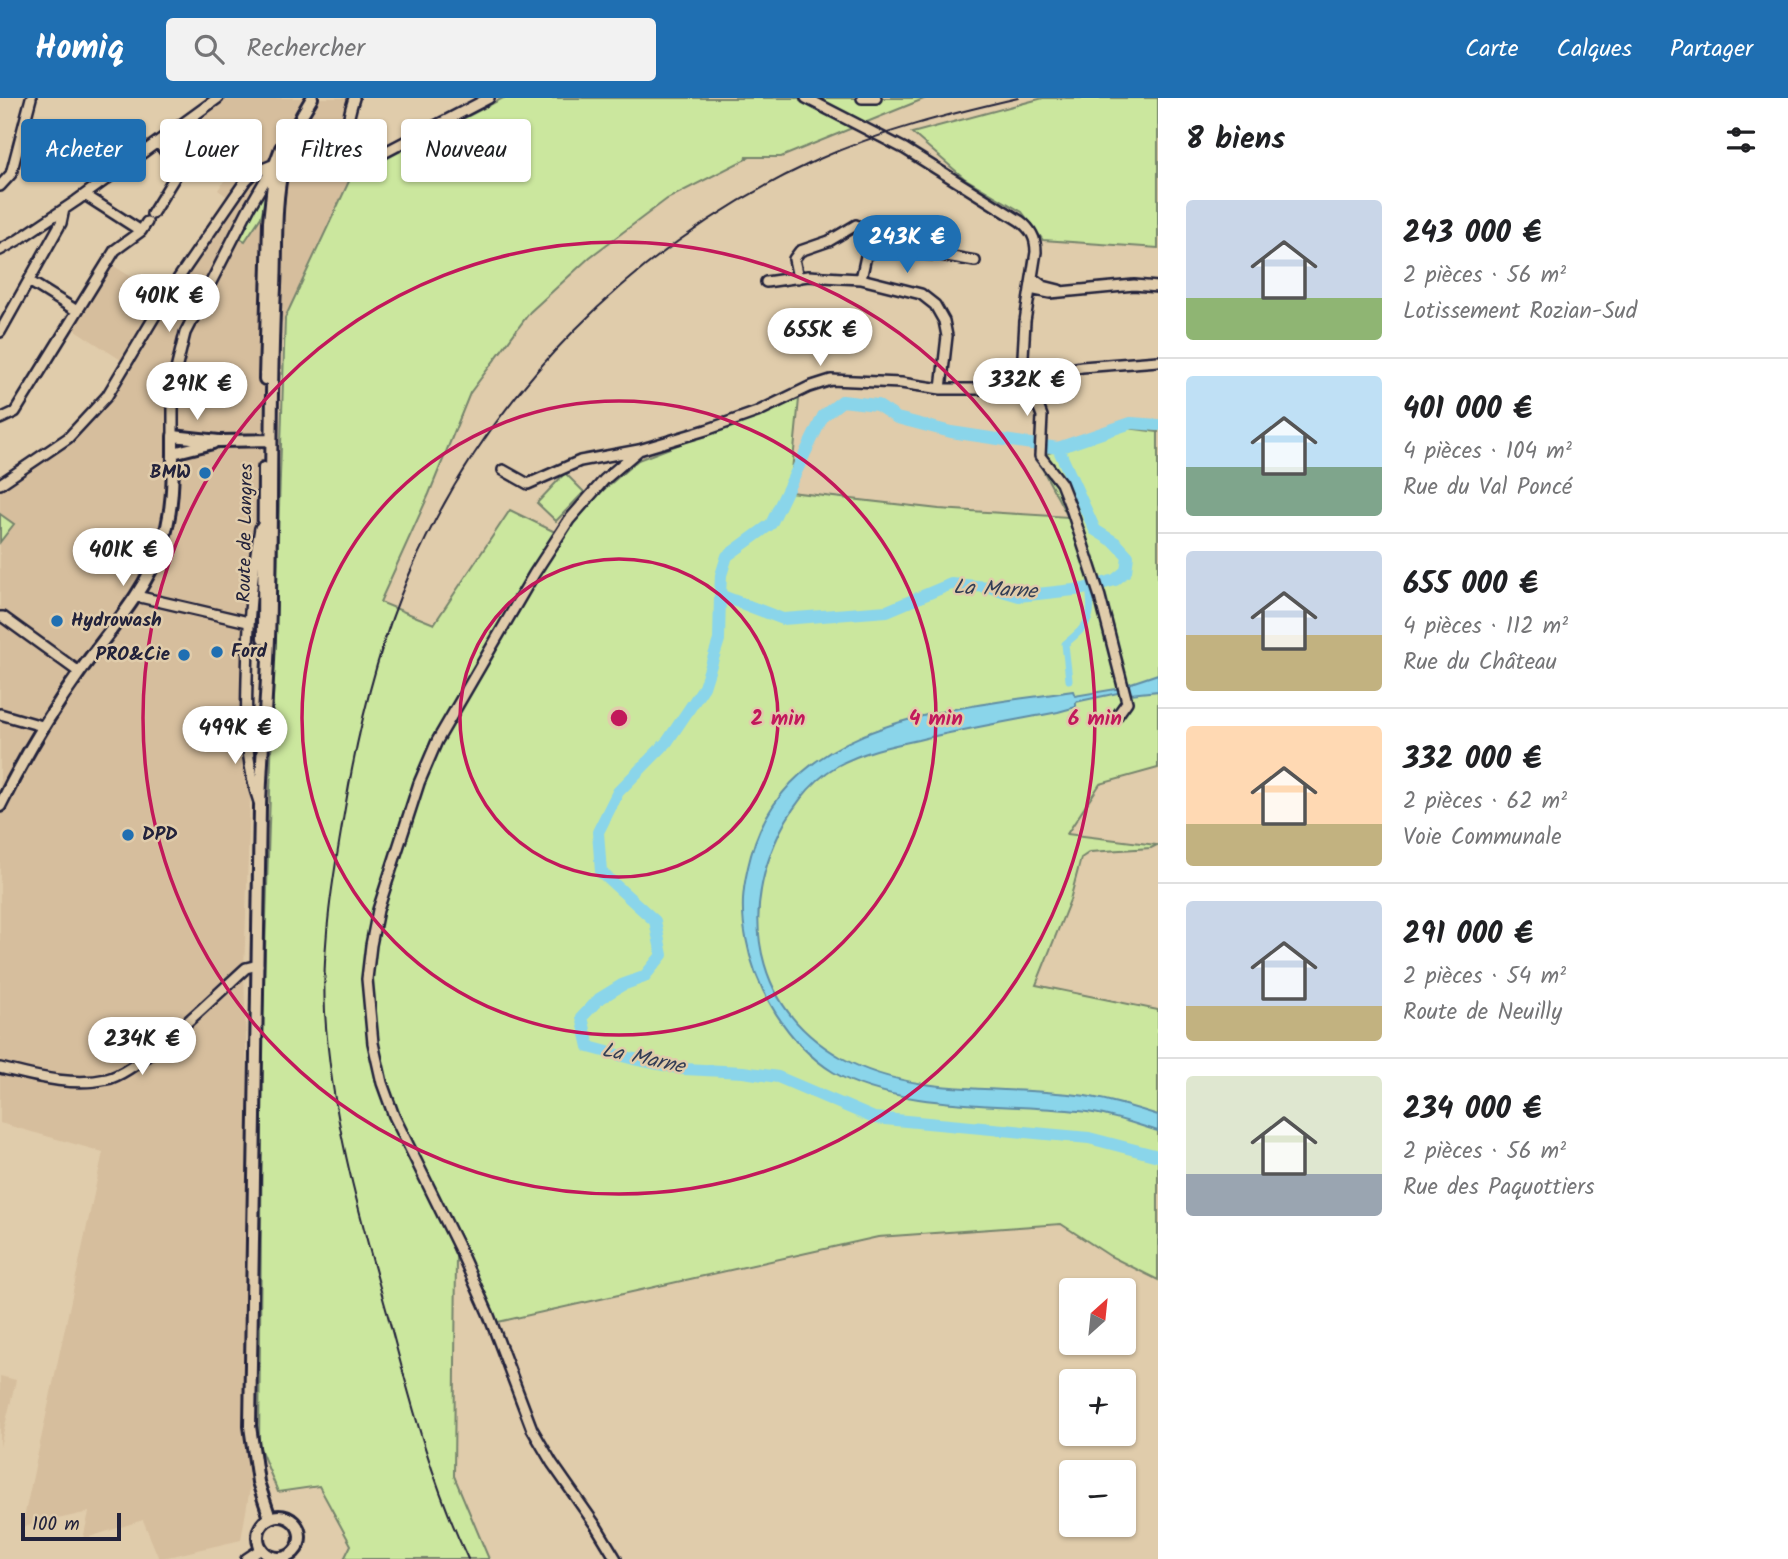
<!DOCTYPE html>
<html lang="fr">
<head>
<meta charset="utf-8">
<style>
	body { margin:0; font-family:Kalam,sans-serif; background:#f2f2f2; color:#202124; height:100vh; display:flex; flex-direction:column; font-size:26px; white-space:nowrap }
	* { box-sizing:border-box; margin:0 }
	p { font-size:23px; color:#757577 }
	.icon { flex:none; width:38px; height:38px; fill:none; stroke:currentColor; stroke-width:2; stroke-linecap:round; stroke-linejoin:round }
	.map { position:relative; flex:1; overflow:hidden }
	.details { display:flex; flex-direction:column; background:#fff; width:630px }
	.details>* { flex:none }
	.top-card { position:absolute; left:21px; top:21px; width:665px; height:63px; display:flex; gap:14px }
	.needle { width:46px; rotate:27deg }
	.fabs { position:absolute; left:1059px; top:1180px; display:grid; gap:14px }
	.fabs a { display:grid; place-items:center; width:77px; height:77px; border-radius:7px; background:#fff; box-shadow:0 2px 5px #0004; font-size:35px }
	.scale { position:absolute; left:21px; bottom:18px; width:100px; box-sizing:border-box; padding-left:7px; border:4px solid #22223b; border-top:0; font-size:19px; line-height:24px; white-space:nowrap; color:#22223b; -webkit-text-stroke:5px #e0ccab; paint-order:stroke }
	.price { position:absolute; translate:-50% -60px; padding:0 16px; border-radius:24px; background:#fff; color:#222; font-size:23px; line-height:46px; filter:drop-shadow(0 2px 4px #0008) }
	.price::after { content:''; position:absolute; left:50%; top:42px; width:21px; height:16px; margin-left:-10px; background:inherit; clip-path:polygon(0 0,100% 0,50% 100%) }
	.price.current { background:#1f6fb2; color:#fff }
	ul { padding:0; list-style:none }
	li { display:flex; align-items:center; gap:21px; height:175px; padding:0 28px }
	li+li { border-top:2px solid #e0e0e0 }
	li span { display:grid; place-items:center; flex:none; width:196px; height:140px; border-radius:7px; color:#555 }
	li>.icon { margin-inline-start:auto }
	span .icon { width:84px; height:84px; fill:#fffc; stroke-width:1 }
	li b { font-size:30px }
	h2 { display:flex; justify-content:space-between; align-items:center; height:84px; padding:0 28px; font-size:30px }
	.tag { padding:0 24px; border-radius:7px; background:#fff; box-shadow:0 2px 5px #0004; font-size:24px; line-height:63px }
	.tag.current { background:#1f6fb2; color:#fff }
	header { display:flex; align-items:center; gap:42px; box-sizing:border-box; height:98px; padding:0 35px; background:#1f6fb2; color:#fff }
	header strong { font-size:33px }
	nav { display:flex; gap:38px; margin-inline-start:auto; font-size:24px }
	.search { width:490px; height:63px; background:#f2f2f2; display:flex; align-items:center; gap:18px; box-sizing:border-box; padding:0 24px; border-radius:7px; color:#757577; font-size:26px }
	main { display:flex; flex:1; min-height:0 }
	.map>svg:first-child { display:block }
	.built { fill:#d6be9d }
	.green { fill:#cbe79e; stroke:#76846c; stroke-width:2 }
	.water { fill:#8ad5ea; stroke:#608da4; stroke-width:2 }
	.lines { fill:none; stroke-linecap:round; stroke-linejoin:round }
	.canal { stroke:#8ad5ea; stroke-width:7 }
	.river { stroke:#8ad5ea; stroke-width:12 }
	.minor-casing { stroke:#22223b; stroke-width:14 }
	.major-casing { stroke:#22223b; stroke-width:16 }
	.minor { stroke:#e0ccab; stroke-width:9 }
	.major { stroke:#e0ccab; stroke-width:10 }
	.rail { stroke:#22223b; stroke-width:2 }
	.ring { fill:none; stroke:#c2185b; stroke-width:3.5 }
	.poi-dot { fill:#1f6fb2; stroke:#e0ccab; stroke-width:2.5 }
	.labels { text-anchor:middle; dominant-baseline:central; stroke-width:5; stroke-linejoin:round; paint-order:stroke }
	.poi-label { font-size:19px; font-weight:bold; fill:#22223b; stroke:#e0ccab; text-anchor:start }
	.street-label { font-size:19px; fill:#22223b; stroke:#e0ccab }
	.water-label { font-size:21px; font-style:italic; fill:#323d55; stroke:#e0ccab }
	.centre { fill:#c2185b; stroke:#e0ccab; stroke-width:3.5 }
	.ring-label { font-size:21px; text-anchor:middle; font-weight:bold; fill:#c2185b; stroke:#e0ccab; stroke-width:5; stroke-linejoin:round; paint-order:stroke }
</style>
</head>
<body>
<header>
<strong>Homiq</strong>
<div class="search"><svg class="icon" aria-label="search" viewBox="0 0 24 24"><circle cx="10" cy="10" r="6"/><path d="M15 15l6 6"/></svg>Rechercher</div>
<nav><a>Carte</a><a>Calques</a><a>Partager</a></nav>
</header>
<main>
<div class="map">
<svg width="1158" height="1461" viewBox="0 0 1158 1461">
	<rect width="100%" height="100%" fill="#e0ccab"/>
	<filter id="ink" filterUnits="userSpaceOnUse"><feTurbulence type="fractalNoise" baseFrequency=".0143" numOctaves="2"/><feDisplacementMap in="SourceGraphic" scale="14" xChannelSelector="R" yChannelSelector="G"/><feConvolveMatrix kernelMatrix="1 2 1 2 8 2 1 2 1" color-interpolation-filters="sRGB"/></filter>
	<g filter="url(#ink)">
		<path class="built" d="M211,0H349L344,38L347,50L359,62L285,220L266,247L244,873L248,1016L244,1253L250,1390L241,1442L159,1461L143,1422L83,1441L89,1414L22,1429L103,1054L0,1025V444L13,426L0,416V388L70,334L106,292L228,99L218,92L232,71L224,51L198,10Z
			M112,167L148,189L136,205L149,214L121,262L72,230Z
			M0,1278L16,1282L0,1348Z"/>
		<path class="green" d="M503,0H926L781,59H745L748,60L667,101L590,159L530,214L470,295L429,396L380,504L434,526L510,412L555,434L638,362L799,301L790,394L939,411L1068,419L1036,359L1127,330L1158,334V670L1100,686L1067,736L1157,747L1151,750L1090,754L1081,760L1070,802L1036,887L1158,912V1182L1110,1158L1061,1126L878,1139L489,1226L456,1158L454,1378L489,1461H344L351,1447L319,1388L278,1394L259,1348L263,916L285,220L359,62L376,66Z
			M1043,0H1158V150L1043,142L1022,114L964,80L912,35Z
			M270,81L261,119L245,143L239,140L255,103Z
			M565,375L584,394L556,423L537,405Z
			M0,416L14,426L0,444Z"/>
		<path class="water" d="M1158,576V593L1130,596L1127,593L1080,603L1076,604V609L1058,614C1011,623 964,631 918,642C890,648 862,654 837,668C809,684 787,716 775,745C740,828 760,914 842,960C918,1002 1009,985 1091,999C1114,1003 1136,1010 1158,1017V1033C1135,1026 1111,1017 1087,1014C1011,1005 898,1013 833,974C788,946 755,891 746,840C740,808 743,787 751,757C789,618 957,611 1073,593L1075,598L1128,589V586Z"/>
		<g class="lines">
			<path class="canal" d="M1069,582L1065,546C1089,526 1094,521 1089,490"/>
			<path class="river" d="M1158,327L1131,325L1058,350L1095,432L1116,445L1128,458L1126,473L1115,482L1083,491L1019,498L989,489L951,486L887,513L783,521L720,497L719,542L704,589L667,644L618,694L598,734L601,774L655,823L662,857L644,879L622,887L599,901L582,919L589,949L634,961L684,971L743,974L778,979L874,1020L1089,1040L1158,1058
				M720,497L721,477L727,458L771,426L823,318L842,303L877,307L897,320L951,334L1058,350"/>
			<g class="minor-casing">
				<path id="minor" d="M354,0C346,25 338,54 372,61L489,0
					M806,0L905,51L1020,123C1031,131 1036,140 1036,154L1025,223L1022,276
					M862,0H876
					M0,88L11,76L31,0
					M85,97L141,133
					M152,116L179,72L158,44
					M0,152L18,142L76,103L218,0
					M798,180L794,161L800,153L829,143L856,127
					M1032,180L1043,188L1059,192
					M861,181L866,158L875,153L941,157L975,163
					M29,183L77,213
					M766,184L808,178L841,180L861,181L921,196L935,207L944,223L947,238L941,291
					M1030,191L1050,195L1134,187L1158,189
					M164,204L193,221
					M0,234L61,125L64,111
					M1017 286a12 12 0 1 1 24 0a12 12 0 1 1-24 0Z
					M1037,277L1082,269L1158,263
					M1034,297L1042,318L1040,358L1061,385L1072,413L1100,499L1127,604L1117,618
					M0,321L15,314L115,152L141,133L147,124
					M173,338V284L185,235L249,110L274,67
					M503,372L528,386L580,363L639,352L706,332L757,314L809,289L831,282L901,285L941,291H1017
					M0,386L68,340L107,298L171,191L246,82L253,75L275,66
					M136,498L248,524
					M0,519H3L79,574
					M0,616L42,628
					M259,704C245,665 246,622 247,581C248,530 251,480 260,430
					M0,970C34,978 72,989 107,981C138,975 218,895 246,870L258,867
					M246,1461L261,1451
					M616,1461L596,1428L552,1365L532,1331L488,1215L458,1148L394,1018L382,985L373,945L367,881L371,847L378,812L419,685L437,643L534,476L569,422L604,382L639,352"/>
			</g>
			<g class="major-casing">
				<path id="major" d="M265,281L269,124L275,66L281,50
					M173,355L213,345
					M263,540L264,370
					M0,708C23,661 49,617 79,575C108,534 144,496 161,449C174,414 173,375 173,338L219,343L271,342
					M258 1439a21 21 0 1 1 42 0a21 21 0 1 1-42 0Z
					M270,1420L258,1384L250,1328L260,709C262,638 270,568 270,497C272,394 270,292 275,189C277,149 274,107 283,68C288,44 299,20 312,0"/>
			</g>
			<use href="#minor" class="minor"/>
			<use href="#major" class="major"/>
			<path class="rail" d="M468,1461C431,1383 410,1301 388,1218C360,1118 331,1019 325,914C321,838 336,763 349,687C362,616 380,544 409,477C488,294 636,145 817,62C881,33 949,16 1018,0"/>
		</g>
	</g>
	<g class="ring">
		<circle cx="619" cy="620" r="159"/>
		<circle cx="619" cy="620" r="317"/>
		<circle cx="619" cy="620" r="476"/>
	</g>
	<g class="poi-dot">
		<circle cx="205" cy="375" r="7"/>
		<circle cx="57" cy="523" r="7"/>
		<circle cx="217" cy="554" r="7"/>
		<circle cx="184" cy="557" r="7"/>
		<circle cx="128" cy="737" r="7"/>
	</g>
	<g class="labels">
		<g class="poi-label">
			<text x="191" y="375" text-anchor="end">BMW</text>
			<text x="71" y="523">Hydrowash</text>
			<text x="231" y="554">Ford</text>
			<text x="170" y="557" text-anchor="end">PRO&amp;Cie</text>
			<text x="142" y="737">DPD</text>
		</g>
		<g class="street-label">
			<text transform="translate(246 435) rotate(-89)">Route de Langres</text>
		</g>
		<g class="water-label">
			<text transform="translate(995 492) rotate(3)">La Marne</text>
			<text transform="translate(643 961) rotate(12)">La Marne</text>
		</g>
	</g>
	<circle cx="619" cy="620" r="10" class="centre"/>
	<g class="ring-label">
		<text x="778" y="627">2 min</text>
		<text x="936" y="627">4 min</text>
		<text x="1095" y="627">6 min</text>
	</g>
</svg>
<div class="fabs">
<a><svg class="needle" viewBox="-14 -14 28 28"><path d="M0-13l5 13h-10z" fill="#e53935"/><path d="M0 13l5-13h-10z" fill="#757577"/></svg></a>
<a>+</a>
<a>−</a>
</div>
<div class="scale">100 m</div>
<b class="price current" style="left:907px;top:177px">243K €</b>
<b class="price" style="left:169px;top:236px">401K €</b>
<b class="price" style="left:820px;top:270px">655K €</b>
<b class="price" style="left:1027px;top:320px">332K €</b>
<b class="price" style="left:197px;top:324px">291K €</b>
<b class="price" style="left:123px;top:490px">401K €</b>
<b class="price" style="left:235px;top:668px">499K €</b>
<b class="price" style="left:142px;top:979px">234K €</b>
<div class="top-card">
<a class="tag current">Acheter</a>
<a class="tag">Louer</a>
<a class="tag">Filtres</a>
<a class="tag">Nouveau</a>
</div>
</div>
<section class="details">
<h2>8 biens<svg class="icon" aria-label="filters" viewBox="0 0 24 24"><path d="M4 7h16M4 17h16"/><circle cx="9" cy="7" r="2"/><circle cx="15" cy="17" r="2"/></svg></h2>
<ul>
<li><span style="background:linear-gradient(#c9d6e8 70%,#8fb573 0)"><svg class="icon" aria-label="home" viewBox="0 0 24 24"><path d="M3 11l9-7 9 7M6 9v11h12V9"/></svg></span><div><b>243 000 €</b><p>2 pièces · 56 m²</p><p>Lotissement Rozian-Sud</p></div></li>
<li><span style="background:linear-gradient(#bfe0f5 65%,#7fa58c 0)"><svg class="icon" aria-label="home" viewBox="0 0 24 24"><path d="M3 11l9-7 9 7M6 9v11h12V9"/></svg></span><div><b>401 000 €</b><p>4 pièces · 104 m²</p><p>Rue du Val Poncé</p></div></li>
<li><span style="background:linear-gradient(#c9d6e8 60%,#c2b280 0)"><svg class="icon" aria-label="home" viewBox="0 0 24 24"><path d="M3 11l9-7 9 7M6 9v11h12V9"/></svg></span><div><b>655 000 €</b><p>4 pièces · 112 m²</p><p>Rue du Château</p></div></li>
<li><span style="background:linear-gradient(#ffd9b3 70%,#c2b280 0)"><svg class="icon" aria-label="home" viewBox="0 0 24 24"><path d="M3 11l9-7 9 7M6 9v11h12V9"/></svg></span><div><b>332 000 €</b><p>2 pièces · 62 m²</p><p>Voie Communale</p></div></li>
<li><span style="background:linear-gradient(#c9d6e8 75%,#c2b280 0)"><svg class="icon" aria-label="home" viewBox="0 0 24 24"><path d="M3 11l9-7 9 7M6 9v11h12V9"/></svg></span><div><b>291 000 €</b><p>2 pièces · 54 m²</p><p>Route de Neuilly</p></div></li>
<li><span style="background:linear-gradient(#dfe7d0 70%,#9aa5b1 0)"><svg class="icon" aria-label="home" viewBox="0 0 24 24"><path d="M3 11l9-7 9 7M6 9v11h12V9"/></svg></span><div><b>234 000 €</b><p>2 pièces · 56 m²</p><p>Rue des Paquottiers</p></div></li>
</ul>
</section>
</main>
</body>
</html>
